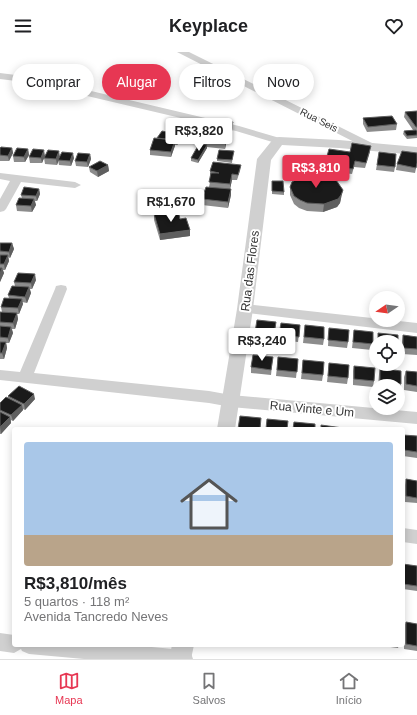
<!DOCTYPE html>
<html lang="pt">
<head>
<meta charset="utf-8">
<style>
	body { margin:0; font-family:Arial,sans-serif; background:#f6f6f6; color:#202124; height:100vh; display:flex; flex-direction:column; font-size:15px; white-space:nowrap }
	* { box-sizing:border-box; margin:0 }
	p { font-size:13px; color:#757577 }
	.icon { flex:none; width:22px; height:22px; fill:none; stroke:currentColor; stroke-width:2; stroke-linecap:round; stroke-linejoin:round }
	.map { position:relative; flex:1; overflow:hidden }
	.side { position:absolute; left:12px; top:375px; width:393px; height:220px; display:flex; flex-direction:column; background:#fff; border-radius:4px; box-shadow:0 2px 10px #0003 }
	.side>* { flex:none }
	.guide { position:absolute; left:12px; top:12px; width:393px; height:36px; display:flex; gap:8px }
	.needle { width:26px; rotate:257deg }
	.buttons { position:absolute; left:369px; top:239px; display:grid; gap:8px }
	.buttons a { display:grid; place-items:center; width:36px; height:36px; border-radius:50%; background:#fff; box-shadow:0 2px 10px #0003; font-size:20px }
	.price { position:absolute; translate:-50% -34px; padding:0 9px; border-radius:4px; background:#fff; color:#222; font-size:13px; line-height:26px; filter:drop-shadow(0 1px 2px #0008) }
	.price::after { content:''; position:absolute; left:50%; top:24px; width:12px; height:9px; margin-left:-6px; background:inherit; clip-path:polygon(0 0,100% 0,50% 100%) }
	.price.selected { background:#e73753; color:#fff }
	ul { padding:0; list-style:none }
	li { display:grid; align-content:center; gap:8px; height:212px; padding:0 12px }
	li+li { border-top:1px solid #e0e0e0 }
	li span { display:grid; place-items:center; height:124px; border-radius:4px; color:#555 }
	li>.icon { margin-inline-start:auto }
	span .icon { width:72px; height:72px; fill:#fffc; stroke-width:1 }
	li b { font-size:17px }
	.pill { padding:0 14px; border-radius:18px; background:#fff; box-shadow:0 2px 10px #0003; font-size:14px; line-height:36px }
	.pill.selected { background:#e73753; color:#fff }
	header { display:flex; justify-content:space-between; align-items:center; height:52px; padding:0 12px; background:#fff; font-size:18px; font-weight:800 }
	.dock { display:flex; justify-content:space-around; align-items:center; height:56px; border-top:1px solid #e0e0e0; background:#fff; font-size:11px; color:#757577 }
	.dock a { display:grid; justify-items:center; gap:2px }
	.dock .selected { color:#e73753 }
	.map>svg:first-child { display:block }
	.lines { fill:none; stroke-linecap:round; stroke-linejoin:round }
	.minor { fill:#d0d0d0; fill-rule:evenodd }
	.tertiary { fill:#d0d0d0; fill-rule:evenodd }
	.wall { fill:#8c8c8c }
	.shaded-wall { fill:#5f5f5f }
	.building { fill:#1a1a1a; stroke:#5f5f5f }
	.labels { text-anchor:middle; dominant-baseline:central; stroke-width:4; stroke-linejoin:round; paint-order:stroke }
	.far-street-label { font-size:10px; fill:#333; stroke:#fff }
	.street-label { font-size:12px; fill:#333; stroke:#fff }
</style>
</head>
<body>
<header><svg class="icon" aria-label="menu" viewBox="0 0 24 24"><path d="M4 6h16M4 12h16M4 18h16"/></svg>Keyplace<svg class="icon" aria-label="heart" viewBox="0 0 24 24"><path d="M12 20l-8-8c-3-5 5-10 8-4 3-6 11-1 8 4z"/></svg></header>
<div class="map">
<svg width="417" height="607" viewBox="0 0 417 607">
	<rect width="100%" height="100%" fill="#fff"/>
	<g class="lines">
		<path class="minor" d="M177,0H189L374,92L375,94L370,97L366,96Z
			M0,21L32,25L239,74L283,87L284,89L279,92L236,79L32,31L0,27Z
			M0,121L75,130L81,133L75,136L21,130L6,157L4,159L0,160V147L10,129L0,127Z
			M61,233L66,234L67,237L34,321L209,339L231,343L417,360V372L231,355L209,351L0,328V318L20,320L55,237L56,234Z
			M245,252L417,271V281L240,260L238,257L240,254Z
			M403,476L417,478V492L403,490Z
			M0,581L14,583V593H130L184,598L191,601L193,607H84L29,602L22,599L21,597L14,601L0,599Z"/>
		<path class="tertiary" d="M279,85L339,88L417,95V103L339,96L282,93L271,108L253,257L235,377H217L237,257L257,107L274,86Z
			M172,593H194L191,607H169Z"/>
	</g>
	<path class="wall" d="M417,59V86L407,87L403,82L404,79L413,78L404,65L405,60Z
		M363,66L397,72L396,78L367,80L363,72Z
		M206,73L233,76L231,82L220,81L218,86L226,92L225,97L207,95V96L198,111L191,109V106L201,92V89L204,79L197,88L182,84V86L177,93H175L171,105L150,103V98L157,87L182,83V79Z
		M0,96H12L13,101L9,109H0Z
		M28,97L29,103L25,110H14L13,104Z
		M350,100H370L365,116L354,115L352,122L344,121L346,112L327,109V104Z
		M90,102L91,107L88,115L76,114L75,109Z
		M233,102L232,111L217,109V107Z
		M45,103L60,104L74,106L71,114L59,113L58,108L57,113L45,112L44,106L42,111H30L29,105Z
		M378,106L395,115L394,120L376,118Z
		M397,112H417L415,121L396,118Z
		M108,113L109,119L98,125L90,120L89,115Z
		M241,113L240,119L237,128H232L230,137L231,143L228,156L202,153V147L209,135L211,125H210V119Z
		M272,129L284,140V143L272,142Z
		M290,135L341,146L340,151L337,155L323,160L307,159L299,156L294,152L290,143Z
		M39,137L40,142L37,149H35L36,153L32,160L17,159L16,153L22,146L21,143Z
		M154,162L180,167L190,184L160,188L154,168Z
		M0,191H12L14,197L10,206L8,205L9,209L5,218H3L4,221L0,230Z
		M36,228L32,237H30L31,241L27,251L22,250L23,252L19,262H17L18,267L15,277H12L13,281L9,291H6L7,296L4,307H0V260H2L1,255L9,246L8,243L15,234L14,230Z
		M276,270L274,288L255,286V280Z
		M300,273L298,290L279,288V283Z
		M305,273L324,287L323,293L303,291Z
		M329,276L348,290L347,296L328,294Z
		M354,278L373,292L372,298L352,296Z
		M403,283L417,285V303L402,302V289Z
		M273,305L271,323L251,321V315Z
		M278,305L298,307L296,326L276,324Z
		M303,308L323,323L322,329L301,327Z
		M329,311L348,326L347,332L327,330Z
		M354,314L374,329L373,335L353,333V319Z
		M380,316L401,332L399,338H398V334H378L379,322Z
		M406,319L417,320V340L404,338V325Z
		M8,344L35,347L25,358L23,357V358L13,369L11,368V371L1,382H0V351L8,346Z
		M403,383L417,384V406L403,404Z
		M406,427L417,429V451L405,450V433Z
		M403,512L417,514V539L403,537Z
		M406,570L417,572V599L404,597V575Z
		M375,593H399L398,596Z"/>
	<path class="shaded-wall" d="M233,70V76L231,82V76Z
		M206,71V77L197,88V82Z
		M220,75V81L217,91V86Z
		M182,83V86L177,93V90Z
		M226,87V92L225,97V91Z
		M175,88V94L171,105V100Z
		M207,93V96L198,111V108Z
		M12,96L13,101L9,109L8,104Z
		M28,97L29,103L25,110L24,105Z
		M44,98L45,104L42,111L41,106Z
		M59,99L60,105L57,113L56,107Z
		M73,101L74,106L71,114L70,109Z
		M90,102L91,107L88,115L87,110Z
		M108,113L109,119L98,125L97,119Z
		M232,122V128L230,137V132Z
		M39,137L40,142L37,149L36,144Z
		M231,137V143L228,156V150Z
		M343,138L340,151L337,155L323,160L324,152Z
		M34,147L36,153L32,160L31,154Z
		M190,178V184L160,188V182Z
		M12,191L14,197L10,206L9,200Z
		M8,203L9,209L5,218L4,212Z
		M2,216L4,221L0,230V222Z
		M35,222L36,228L32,237L31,231Z
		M29,235L31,241L27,251L25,245Z
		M22,247L23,252L19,262L18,256Z
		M17,261L18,267L15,277L13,271Z
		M11,275L13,281L9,291L8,286Z
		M6,290L7,296L4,307L2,301Z
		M34,342L35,347L25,358L24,352Z
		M22,353L23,358L13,369L11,363Z
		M10,365L11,371L1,382L0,375Z"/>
	<path class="building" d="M417,59V75H416L405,60Z
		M392,64L397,72L368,75L363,66Z
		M191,68L206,71L197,82L182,79Z
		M208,68L233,70L231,76L220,75L217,86L226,87L225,91L201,89Z
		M416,78L417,79V83L407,84L404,79Z
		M162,79L182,83L177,90H175V88L157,86Z
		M154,86L175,88L171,100L150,98Z
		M352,91L371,94L366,111L355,109L353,117L345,116L348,107L327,104L329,97L350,100Z
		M199,92L207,93L198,108L191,106Z
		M1,95L12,96L8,104L0,103V96Z
		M17,96L28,97L24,105L13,104Z
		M33,97L44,98L41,106L29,105Z
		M48,98L59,99L56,107L44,106Z
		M219,98L234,99L232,108L217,107Z
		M402,99L417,101V111L416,116L397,112Z
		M62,100L73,101L70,109L58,108Z
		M379,100L396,102L395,115L377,113Z
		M78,101L90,102L87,110L75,109Z
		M100,109L108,113L97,119L89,115Z
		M213,110L241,113L238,123L232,122L230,132L209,130L211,121H219L210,119Z
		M304,123H321L336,128L343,138L341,143L338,147L324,152L307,151L300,148L294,144L290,135L292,130Z
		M272,129H283L284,140L272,139Z
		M24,135L39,137L36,144L21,143Z
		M206,135L231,137L228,150L202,147Z
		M19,146L34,147L31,154L16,153Z
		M178,159L180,167L186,166L190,178L160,182L154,162Z
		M0,191H12L9,200L0,199Z
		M0,203H8L4,212H0Z
		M0,216H2L0,222Z
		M18,221L35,222L31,231L14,230Z
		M12,234L29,235L25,245L8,243Z
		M4,246L22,247L18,256L1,255Z
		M0,260L17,261L13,271L0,270Z
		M257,268L276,270L274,282L255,280Z
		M281,271L300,273L299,285L279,283Z
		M305,273L324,275V287L304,285Z
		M0,274L11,275L8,286L0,285Z
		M329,276L349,278L348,290L328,288Z
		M354,278L373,280V292L353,290Z
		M378,281L398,283V295V290H378Z
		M403,283L417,285V297L403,296Z
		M0,290H6L2,301H0Z
		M253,303L273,305L271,318L251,315Z
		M278,305L298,307L297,320L277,318Z
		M303,308L324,310L323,323L302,321Z
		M329,311L349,313L348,326L328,324Z
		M354,314L375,316L374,329L354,327Z
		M380,316L401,319V332L380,330Z
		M406,319L417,320V334L406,332Z
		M19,334L34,342L24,352L8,344Z
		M6,345L22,353L11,363L0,358V351Z
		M0,360L10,365L0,375Z
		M240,364L261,366L260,377H238Z
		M267,367L288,369L287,377H266Z
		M294,370L315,372V377H293Z
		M321,373L343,376L342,377H321Z
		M403,383L417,384V400L404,398Z
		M406,427L417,429V446L406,444Z
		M403,512L417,514V534L403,532Z
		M406,570L417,572V594L406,592Z"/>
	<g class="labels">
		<g class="far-street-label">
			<text transform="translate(319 68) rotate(27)">Rua Seis</text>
		</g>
		<g class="street-label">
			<text transform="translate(250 219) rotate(-83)">Rua das Flores</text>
			<text transform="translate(312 357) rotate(5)">Rua Vinte e Um</text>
		</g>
	</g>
</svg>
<div class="buttons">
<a><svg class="needle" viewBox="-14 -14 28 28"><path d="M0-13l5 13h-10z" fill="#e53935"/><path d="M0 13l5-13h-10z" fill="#757577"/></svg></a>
<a><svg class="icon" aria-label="locate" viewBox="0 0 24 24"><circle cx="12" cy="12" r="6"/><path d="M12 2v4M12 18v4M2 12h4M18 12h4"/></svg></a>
<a><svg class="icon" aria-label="layers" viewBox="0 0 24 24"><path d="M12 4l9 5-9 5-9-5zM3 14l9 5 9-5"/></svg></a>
</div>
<b class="price" style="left:199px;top:100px">R$3,820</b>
<b class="price selected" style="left:316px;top:137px">R$3,810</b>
<b class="price" style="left:171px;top:171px">R$1,670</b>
<b class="price" style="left:262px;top:310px">R$3,240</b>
<div class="guide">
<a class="pill">Comprar</a>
<a class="pill selected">Alugar</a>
<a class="pill">Filtros</a>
<a class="pill">Novo</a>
</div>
<section class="side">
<ul>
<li><span style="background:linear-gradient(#a9c7e8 75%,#b9a48a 0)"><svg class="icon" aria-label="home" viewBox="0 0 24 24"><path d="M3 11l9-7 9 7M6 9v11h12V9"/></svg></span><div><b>R$3,810/mês</b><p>5 quartos · 118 m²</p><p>Avenida Tancredo Neves</p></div></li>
</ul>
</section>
</div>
<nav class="dock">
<a class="selected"><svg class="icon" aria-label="map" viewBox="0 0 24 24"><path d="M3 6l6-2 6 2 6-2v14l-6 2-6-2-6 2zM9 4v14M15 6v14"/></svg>Mapa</a>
<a><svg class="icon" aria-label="saved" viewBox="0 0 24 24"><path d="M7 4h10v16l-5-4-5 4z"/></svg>Salvos</a>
<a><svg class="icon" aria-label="home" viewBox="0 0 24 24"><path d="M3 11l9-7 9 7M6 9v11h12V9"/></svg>Início</a>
</nav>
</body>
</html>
